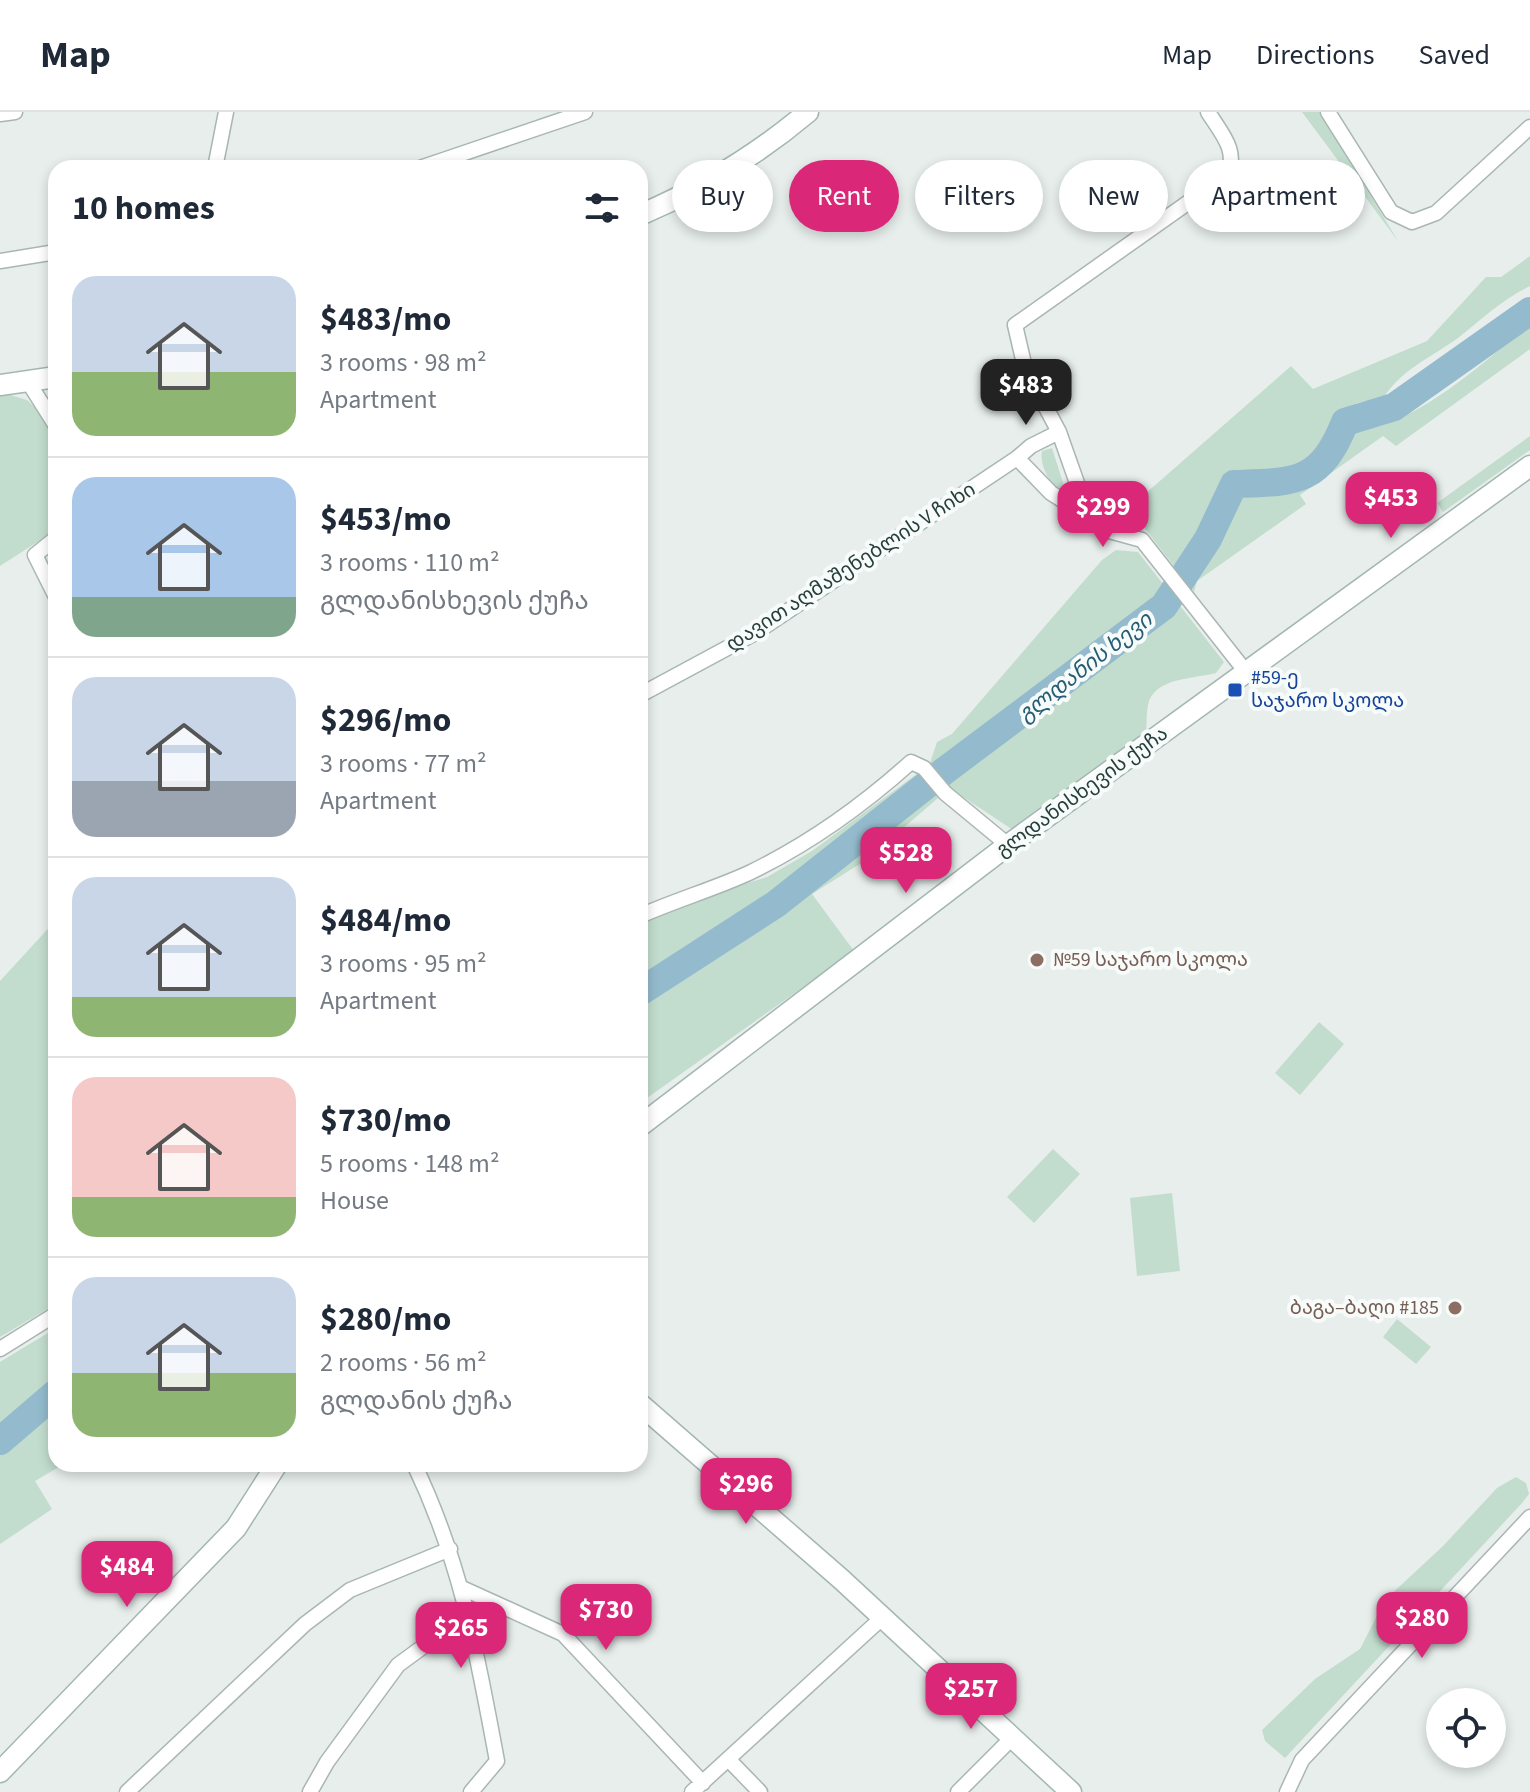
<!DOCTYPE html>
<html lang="en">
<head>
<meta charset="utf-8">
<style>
	body { margin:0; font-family:"Source Sans 3","Noto Sans Georgian",sans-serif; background:#f6f6f7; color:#1f2937; height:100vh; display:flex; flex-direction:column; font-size:30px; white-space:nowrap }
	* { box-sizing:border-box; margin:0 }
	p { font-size:26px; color:#747a83 }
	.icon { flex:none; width:44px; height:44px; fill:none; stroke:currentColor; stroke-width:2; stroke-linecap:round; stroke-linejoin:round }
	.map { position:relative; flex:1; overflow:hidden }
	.details { position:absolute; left:48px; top:48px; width:600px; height:1312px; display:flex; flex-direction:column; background:#fff; border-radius:24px; box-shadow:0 4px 12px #0003 }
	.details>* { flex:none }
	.top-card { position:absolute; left:672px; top:48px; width:738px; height:72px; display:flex; gap:16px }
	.controls { position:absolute; left:1426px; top:1576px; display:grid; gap:16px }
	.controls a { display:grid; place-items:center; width:80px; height:80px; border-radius:50%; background:#fff; box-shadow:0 4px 12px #0003; font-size:40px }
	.price { position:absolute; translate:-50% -68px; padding:0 18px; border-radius:16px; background:#db2777; color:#fff; font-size:26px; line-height:52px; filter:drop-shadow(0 2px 4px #0008) }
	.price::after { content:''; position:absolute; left:50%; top:48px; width:24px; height:18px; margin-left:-12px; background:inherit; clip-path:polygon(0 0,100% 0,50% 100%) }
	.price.active { background:#222; color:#fff }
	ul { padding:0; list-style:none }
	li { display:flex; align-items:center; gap:24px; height:200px; padding:0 24px }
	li+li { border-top:2px solid #e0e1e3 }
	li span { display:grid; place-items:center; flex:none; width:224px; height:160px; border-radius:24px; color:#555 }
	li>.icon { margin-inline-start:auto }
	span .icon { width:96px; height:96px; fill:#fffc; stroke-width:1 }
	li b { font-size:34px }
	h2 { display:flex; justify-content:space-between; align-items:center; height:96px; padding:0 24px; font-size:34px }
	.tag { padding:0 28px; border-radius:36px; background:#fff; box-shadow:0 4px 12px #0003; font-size:28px; line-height:72px }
	.tag.active { background:#db2777; color:#fff }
	header { display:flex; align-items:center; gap:48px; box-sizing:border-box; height:112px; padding:0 40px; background:#fff; border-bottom:2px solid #e0e1e3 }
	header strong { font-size:38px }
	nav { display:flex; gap:44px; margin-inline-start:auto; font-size:28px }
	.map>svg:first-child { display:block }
	.green { fill:#c2ddce }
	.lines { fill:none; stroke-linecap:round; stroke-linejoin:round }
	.river { stroke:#94bbcd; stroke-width:28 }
	.street-casing { stroke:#aab6b4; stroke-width:17 }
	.secondary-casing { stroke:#a3b6b2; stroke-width:23 }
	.street { stroke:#fff; stroke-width:14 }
	.secondary { stroke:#fff; stroke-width:20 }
	.transit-dot { fill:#1a4fb4; stroke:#f7fbf9; stroke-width:3 }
	.education-dot { fill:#8d6e63; stroke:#f7fbf9; stroke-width:3 }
	.labels { text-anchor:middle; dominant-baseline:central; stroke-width:8; stroke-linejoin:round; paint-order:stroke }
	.street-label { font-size:20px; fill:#273f3c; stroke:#f7fbf9 }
	.transit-label { font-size:20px; fill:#164399; stroke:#f7fbf9; text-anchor:start }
	.education-label { font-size:20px; fill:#785e54; stroke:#f7fbf9; text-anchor:start }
	.water-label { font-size:22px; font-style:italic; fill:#255c76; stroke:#f7fbf9 }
</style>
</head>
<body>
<header>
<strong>Map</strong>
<nav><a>Map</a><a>Directions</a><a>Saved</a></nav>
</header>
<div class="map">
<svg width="1530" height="1680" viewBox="0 0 1530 1680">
	<rect width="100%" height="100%" fill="#e7eeec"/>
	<path class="green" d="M1302,0H1320L1398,129Z
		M1530,144V174C1502,188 1482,207 1458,226C1432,245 1402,257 1384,285L1357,291L1333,318C1400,330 1481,252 1530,212V237L1396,334L1383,324L1300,383L1306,392L1197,469L1194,480L1129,396L1291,254L1313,277L1427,229L1486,165H1501Z
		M0,280L27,288L56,315V418L0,454Z
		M1530,324V338L1443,400L1437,391Z
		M1052,336L1064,374L1062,379C1049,373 1039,351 1042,339Z
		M1116,438L1138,440L1224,550L1216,561C1194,567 1154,565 1148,593C1146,602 1147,611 1146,620L1013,718L951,677L930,651L937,630L952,622L1102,448Z
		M918,661L938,686L866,748L812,782L854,839L640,991V810L676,793L767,765L812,739Z
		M56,808V1192L0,1225V869Z
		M1319,910L1344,932L1300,983L1275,961Z
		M1053,1037L1080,1062L1034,1111L1007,1085Z
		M1172,1081L1180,1159L1137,1164L1130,1086Z
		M1397,1207L1431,1235L1416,1252L1383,1225Z
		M56,1216V1352H64L35,1369L52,1397L0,1432V1250Z
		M1516,1365L1526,1371L1529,1382L1522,1391L1285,1646L1265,1629L1262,1618L1315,1567L1360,1537L1385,1488L1443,1434L1497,1376Z"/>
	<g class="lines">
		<path class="river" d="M640,880L776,792L943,660L1164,494L1208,427L1234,372C1294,370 1320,373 1345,310L1394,295L1530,199
			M0,1329L56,1281"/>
		<g class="street-casing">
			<path id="street" d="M1208,0C1221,21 1239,39 1227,63L1015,213L1025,256L1059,320L1089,405L1102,417L1142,428L1246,560
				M1328,0L1391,100L1412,110L1436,101L1530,15
				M0,2L15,0
				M215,56L226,0
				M420,56L585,0
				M0,149L56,140
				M27,268L56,314
				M1017,346L1031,334L1059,320
				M56,426L35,443L56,485
				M640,583L755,521L1017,346L1051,381L1089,405
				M640,804C676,788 714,777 749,761C809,732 861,695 911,650L924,656L945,681L1008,733
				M0,1237L56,1202
				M414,1352C462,1452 477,1542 497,1649L471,1680
				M462,1476L563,1522L703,1671
				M729,1648L760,1680
				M127,1680L305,1512L350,1478L450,1437
				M310,1680L327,1650L398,1553L469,1501
				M692,1680L883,1505
				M958,1680L1011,1627
				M1287,1680L1302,1648L1530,1405"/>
		</g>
		<g class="secondary-casing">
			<path id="secondary" d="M640,103C701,77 757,43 808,0
				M0,273L56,265
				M640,1014L1008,733L1530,354
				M640,1292L841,1467L1071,1680
				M0,1660L236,1416L277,1352"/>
		</g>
		<use href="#street" class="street"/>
		<use href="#secondary" class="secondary"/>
	</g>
	<rect class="transit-dot" x="1227" y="570" width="16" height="16" rx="4"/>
	<g class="education-dot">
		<circle cx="1037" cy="848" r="8"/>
		<circle cx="1455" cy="1196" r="8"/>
	</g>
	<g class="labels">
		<g class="street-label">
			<text transform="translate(851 455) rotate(-33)">დავით აღმაშენებლის V ჩიხი</text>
			<text transform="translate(1082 680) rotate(-36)">გლდანისხევის ქუჩა</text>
		</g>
		<g class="transit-label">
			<text x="1251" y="566">#59-ე<tspan x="1251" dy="23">საჯარო სკოლა</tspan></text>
		</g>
		<g class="education-label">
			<text x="1053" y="848">№59 საჯარო სკოლა</text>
			<text x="1439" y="1196" text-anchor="end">ბაგა–ბაღი #185</text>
		</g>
		<g class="water-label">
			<text transform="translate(1085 555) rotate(-38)">გლდანის ხევი</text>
		</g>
	</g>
</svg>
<div class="controls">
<a><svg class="icon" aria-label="locate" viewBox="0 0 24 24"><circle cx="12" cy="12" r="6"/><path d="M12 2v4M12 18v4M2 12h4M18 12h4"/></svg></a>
</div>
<b class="price active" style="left:1026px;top:315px">$483</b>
<b class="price" style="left:1391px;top:428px">$453</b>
<b class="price" style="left:1103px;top:437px">$299</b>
<b class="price" style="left:906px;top:783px">$528</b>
<b class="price" style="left:746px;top:1414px">$296</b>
<b class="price" style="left:127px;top:1497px">$484</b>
<b class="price" style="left:606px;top:1540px">$730</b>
<b class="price" style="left:1422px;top:1548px">$280</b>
<b class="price" style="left:461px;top:1558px">$265</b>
<b class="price" style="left:971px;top:1619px">$257</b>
<div class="top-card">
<a class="tag">Buy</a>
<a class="tag active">Rent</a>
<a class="tag">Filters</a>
<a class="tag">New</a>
<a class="tag">Apartment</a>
</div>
<section class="details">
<h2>10 homes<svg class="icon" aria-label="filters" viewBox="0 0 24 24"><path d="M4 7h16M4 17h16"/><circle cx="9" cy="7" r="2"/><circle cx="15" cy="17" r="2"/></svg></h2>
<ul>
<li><span style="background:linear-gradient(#c9d6e8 60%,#8fb573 0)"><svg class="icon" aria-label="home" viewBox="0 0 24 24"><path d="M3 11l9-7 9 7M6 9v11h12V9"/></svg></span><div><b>$483/mo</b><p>3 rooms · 98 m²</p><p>Apartment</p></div></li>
<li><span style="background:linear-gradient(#a9c7e8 75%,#7fa58c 0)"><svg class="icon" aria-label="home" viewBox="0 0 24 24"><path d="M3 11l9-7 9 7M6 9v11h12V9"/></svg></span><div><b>$453/mo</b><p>3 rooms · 110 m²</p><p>გლდანისხევის ქუჩა</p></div></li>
<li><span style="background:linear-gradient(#c9d6e8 65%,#9aa5b1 0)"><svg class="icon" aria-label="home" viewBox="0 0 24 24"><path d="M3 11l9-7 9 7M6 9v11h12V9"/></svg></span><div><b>$296/mo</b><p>3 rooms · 77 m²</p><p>Apartment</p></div></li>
<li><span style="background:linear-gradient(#c9d6e8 75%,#8fb573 0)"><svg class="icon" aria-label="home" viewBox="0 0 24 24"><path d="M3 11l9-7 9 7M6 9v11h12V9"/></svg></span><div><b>$484/mo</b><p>3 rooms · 95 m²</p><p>Apartment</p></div></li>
<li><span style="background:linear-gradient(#f6c9c9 75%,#8fb573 0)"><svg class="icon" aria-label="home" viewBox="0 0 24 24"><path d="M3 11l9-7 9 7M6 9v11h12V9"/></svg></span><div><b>$730/mo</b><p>5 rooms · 148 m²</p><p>House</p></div></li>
<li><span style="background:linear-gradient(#c9d6e8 60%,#8fb573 0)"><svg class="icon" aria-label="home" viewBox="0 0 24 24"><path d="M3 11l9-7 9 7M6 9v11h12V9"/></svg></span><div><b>$280/mo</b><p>2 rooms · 56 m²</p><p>გლდანის ქუჩა</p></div></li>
</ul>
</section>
</div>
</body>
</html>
